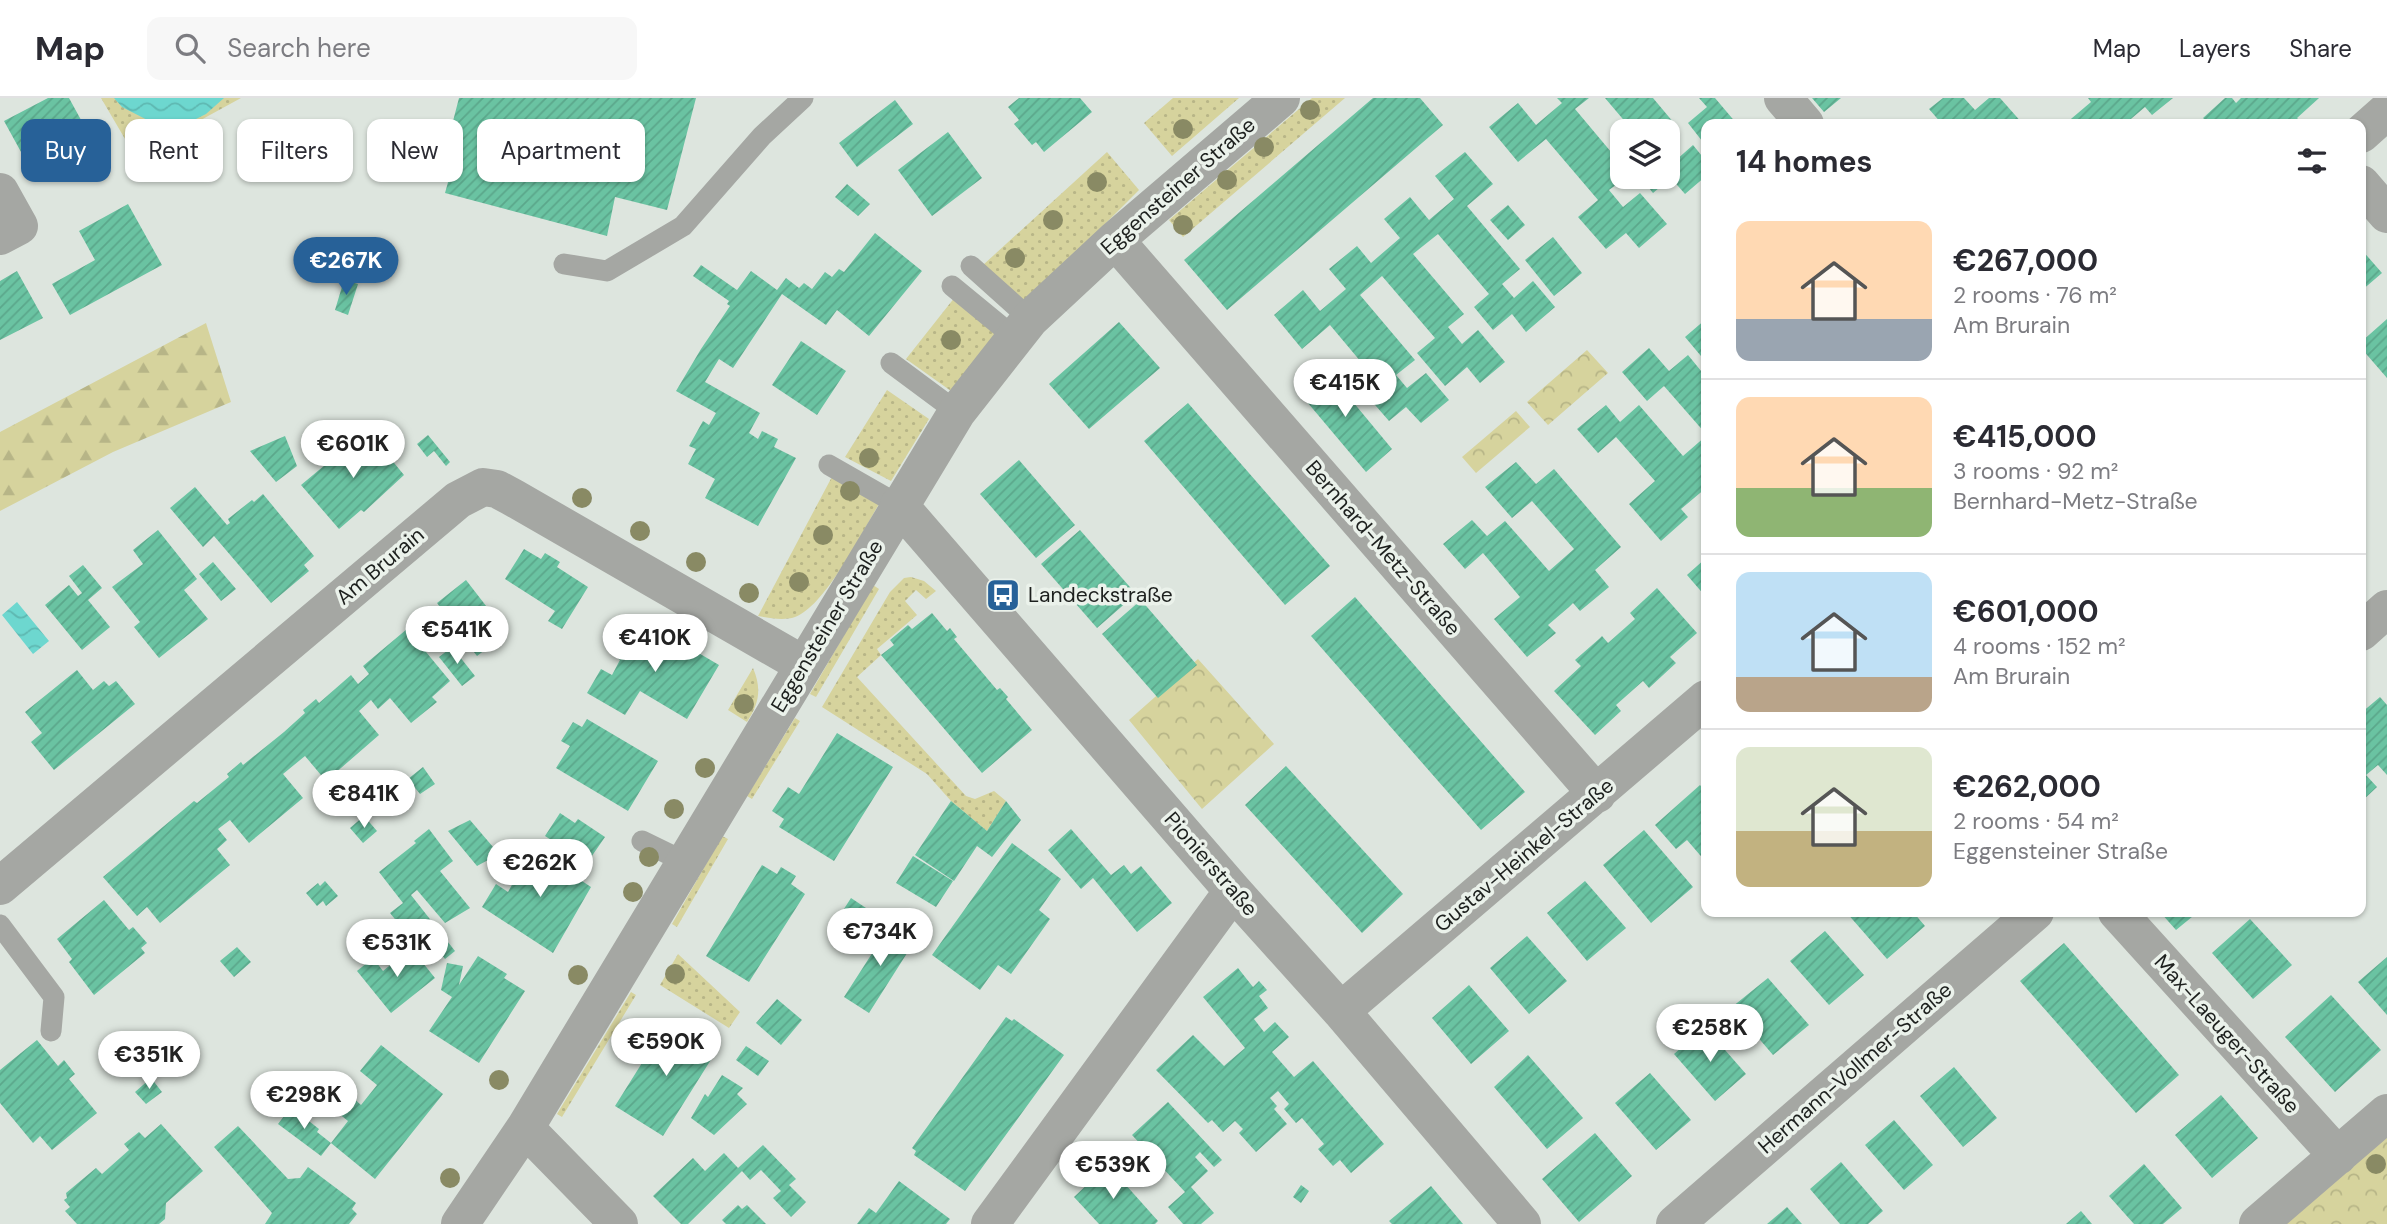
<!DOCTYPE html>
<html lang="en">
<head>
<meta charset="utf-8">
<style>
	body { margin:0; font-family:"DM Sans",sans-serif; background:#f7f7f7; color:#2b2b33; height:100vh; display:flex; flex-direction:column; font-size:26px; white-space:nowrap }
	* { box-sizing:border-box; margin:0 }
	p { font-size:23px; color:#7c7c81 }
	.icon { flex:none; width:38px; height:38px; fill:none; stroke:currentColor; stroke-width:2; stroke-linecap:round; stroke-linejoin:round }
	.map { position:relative; flex:1; overflow:hidden }
	.details { position:absolute; left:1701px; top:21px; width:665px; height:798px; display:flex; flex-direction:column; background:#fff; border-radius:14px; box-shadow:0 2px 5px #0004 }
	.details>* { flex:none }
	.hud { position:absolute; left:21px; top:21px; width:665px; height:63px; display:flex; gap:14px }
	.controls { position:absolute; left:1610px; top:21px; display:grid; gap:14px }
	.controls a { display:grid; place-items:center; width:70px; height:70px; border-radius:14px; background:#fff; box-shadow:0 2px 5px #0004; font-size:35px }
	.price { position:absolute; translate:-50% -60px; padding:0 16px; border-radius:24px; background:#fff; color:#222; font-size:23px; line-height:46px; filter:drop-shadow(0 2px 4px #0008) }
	.price::after { content:''; position:absolute; left:50%; top:42px; width:21px; height:16px; margin-left:-10px; background:inherit; clip-path:polygon(0 0,100% 0,50% 100%) }
	.price.selected { background:#276198; color:#fff }
	ul { padding:0; list-style:none }
	li { display:flex; align-items:center; gap:21px; height:175px; padding:0 35px }
	li+li { border-top:2px solid #e1e1e2 }
	li span { display:grid; place-items:center; flex:none; width:196px; height:140px; border-radius:14px; color:#555 }
	li>.icon { margin-inline-start:auto }
	span .icon { width:84px; height:84px; fill:#fffc; stroke-width:1 }
	li b { font-size:30px }
	h2 { display:flex; justify-content:space-between; align-items:center; height:84px; padding:0 35px; font-size:30px }
	.chip { padding:0 24px; border-radius:14px; background:#fff; box-shadow:0 2px 5px #0004; font-size:24px; line-height:63px }
	.chip.selected { background:#276198; color:#fff }
	header { display:flex; align-items:center; gap:42px; box-sizing:border-box; height:98px; padding:0 35px; background:#fff; border-bottom:2px solid #e1e1e2 }
	header strong { font-size:33px }
	nav { display:flex; gap:38px; margin-inline-start:auto; font-size:24px }
	.search { width:490px; height:63px; background:#f7f7f7; display:flex; align-items:center; gap:18px; box-sizing:border-box; padding:0 24px; border-radius:14px; color:#7c7c81; font-size:26px }
	.map>svg:first-child { display:block }
	.grass { fill:url(#grass-dots) }
	.forest { fill:url(#forest-firs) }
	.park { fill:url(#park-crowns) }
	.water { fill:url(#water-waves) }
	.building { fill:url(#building-hatch) }
	.lines { fill:none; stroke-linecap:round; stroke-linejoin:round }
	.lane { stroke:#a5a7a3; stroke-width:21 }
	.street { stroke:#a5a7a3; stroke-width:38 }
	.tree { fill:#898a64 }
	.labels { text-anchor:middle; dominant-baseline:central; stroke-width:7; stroke-linejoin:round; paint-order:stroke }
	.street-label { font-size:21px; fill:#1d201e; stroke:#ebf2eb }
	.poi-label { font-size:21px; fill:#1d201e; stroke:#ebf2eb; text-anchor:start }
</style>
</head>
<body>
<header>
<strong>Map</strong>
<div class="search"><svg class="icon" aria-label="search" viewBox="0 0 24 24"><circle cx="10" cy="10" r="6"/><path d="M15 15l6 6"/></svg>Search here</div>
<nav><a>Map</a><a>Layers</a><a>Share</a></nav>
</header>
<div class="map">
<svg width="2387" height="1126" viewBox="0 0 2387 1126">
	<defs>
		<pattern id="grass-dots" width="8" height="8" patternUnits="userSpaceOnUse" patternTransform="scale(1.75)"><rect width="8" height="8" fill="#d6d39d"/><path d="M2 2h.1M6 6h.1" fill="none" stroke="#b7b587" stroke-width="1.8" stroke-linecap="round"/></pattern>
		<pattern id="forest-firs" width="22" height="20" patternUnits="userSpaceOnUse" patternTransform="scale(1.75)"><rect width="22" height="20" fill="#d6d39d"/><path d="M5 1l3.5 6h-7zM16 11l3.5 6h-7z" fill="#b7b587"/></pattern>
		<pattern id="park-crowns" width="20" height="18" patternUnits="userSpaceOnUse" patternTransform="scale(1.75)"><rect width="20" height="18" fill="#d6d39d"/><path d="M2 6a3 3 0 1 1 6 0M12 15a3 3 0 1 1 6 0" fill="none" stroke="#b7b587"/></pattern>
		<pattern id="water-waves" width="16" height="10" patternUnits="userSpaceOnUse" patternTransform="scale(1.75)"><rect width="16" height="10" fill="#6dd7cf"/><path d="M0 5q4-4 8 0t8 0" fill="none" stroke="#5eb8b1"/></pattern>
		<pattern id="building-hatch" width="6" height="6" patternUnits="userSpaceOnUse" patternTransform="scale(1.75)"><rect width="6" height="6" fill="#6ac3a2"/><path d="M-1 1l2-2M0 6l6-6M5 7l2-2" fill="none" stroke="#5ba78b"/></pattern>
	</defs>
	<rect width="100%" height="100%" fill="#dde5de"/>
	<path class="grass" d="M101,0H241L135,58Z
		M1173,0H1239L1172,58L1144,25Z
		M1312,0H1345L1183,139L1169,122Z
		M1107,54L1139,92L1026,205L983,167Z
		M955,199L997,235L951,293L906,261Z
		M887,292L929,321L891,383L845,359Z
		M834,375L882,401C864,430 826,508 795,519C784,523 769,520 758,518Z
		M911,479L924,483L936,493L926,501L916,492L905,503L917,517L877,551L881,557L857,579L966,698L975,701L994,693L1006,703L987,733L951,703L927,676L822,609L890,494L904,480Z
		M873,487L879,491L816,599L810,596Z
		M753,570C762,591 759,606 747,624L728,612Z
		M795,620L800,623L752,701L747,698Z
		M722,738L728,741L677,829L672,826Z
		M678,856L740,914L729,930L660,887Z
		M631,894L636,897L562,1019L557,1016Z"/>
	<path class="forest" d="M206,225L231,304L113,354L0,413V334Z"/>
	<path class="park" d="M1587,252L1608,275L1548,327L1527,304Z
		M1516,313L1530,329L1476,375L1462,359Z
		M1198,561L1274,646L1202,711L1129,622Z
		M2387,1036V1126H2280Z"/>
	<path class="water" d="M114,0H224L206,16L186,26L161,29L122,9Z
		M17,504L49,543L33,556L2,517Z"/>
	<path class="building" d="M48,0H69L86,31L26,63L4,23Z
		M459,0H696L667,112L615,99L607,138L445,95L455,59L445,54Z
		M1019,0H1080L1092,14L1044,54L1036,44L1032,47L1014,26L1019,22L1008,9Z
		M1373,0H1420L1443,27L1227,212L1184,162Z
		M1557,0H1589L1575,11L1622,67V79H1627L1609,92L1623,109L1640,95L1667,126L1639,150L1626,135L1606,151L1578,119L1598,102L1546,41L1518,64L1489,29L1518,5L1536,27L1562,5Z
		M1605,0H1653L1679,31L1668,40V33H1633Z
		M1699,0H1715L1737,26H1706V48L1688,25L1707,9Z
		M1812,0H1841L1824,14Z
		M1943,0H1964L1975,12L1989,0H2000L2023,26H1976L1972,21L1966,26H1942L1929,11Z
		M2088,0H2173L2152,17L2145,9L2125,26H2065L2091,4Z
		M2225,0H2232L2236,5L2241,0H2319L2297,20L2303,26H2209L2203,20Z
		M895,2L913,26L857,69L839,45Z
		M948,34L982,80L932,118L898,72Z
		M1693,47L1706,63V78L1685,96L1671,80L1653,95L1640,79H1668V55L1675,63Z
		M1465,54L1493,86L1467,108L1520,171L1502,186L1514,200L1533,183L1555,209L1526,234L1512,216L1493,232L1474,209L1489,196L1438,136L1413,156L1464,216L1448,229L1462,246L1478,232L1505,264L1480,285L1467,269L1445,288L1417,255L1435,240L1382,178L1360,197L1415,262L1396,277L1407,290L1426,275L1449,302L1421,325L1406,309L1389,323L1369,300L1382,289L1330,227L1302,251L1274,217L1303,192L1320,213L1346,191L1329,171L1357,148L1371,165L1400,140L1384,121L1410,99L1429,122L1454,101L1435,78Z
		M847,86L870,106L858,118L835,99Z
		M128,106L162,167L70,217L52,186L95,162L79,133Z
		M1508,107L1525,127L1508,142L1490,122Z
		M875,135L922,173L869,238L837,212L826,227L782,196L733,270L719,261L705,284L760,315L749,335L758,341L762,333L778,341L774,349L796,360L758,428L705,400L715,381L688,366L696,351L689,348L703,323L709,327L716,315L676,293L701,251L730,208L727,206L729,203L693,178L701,167L737,192L751,173L777,192L786,180L799,190L804,185L812,191L825,174L832,179L839,171L844,174Z
		M1553,139L1582,175L1554,198L1525,162Z
		M2361,151L2382,175L2361,193Z
		M17,173L43,220L0,242V183Z
		M344,182L358,186L348,217L335,212Z
		M1706,221V264L1685,239Z
		M2387,221V280L2361,250V244Z
		M1119,224L1160,270L1089,331L1049,286Z
		M801,243L846,273L817,317L772,287Z
		M1649,250L1669,273L1688,257L1706,279V336L1664,288L1647,303L1622,274Z
		M1324,269L1392,351L1366,374L1297,292Z
		M1188,305L1330,468L1285,507L1144,343Z
		M1606,307L1620,324L1639,307L1683,358L1706,338V390L1681,411L1688,419L1661,443L1629,406L1655,383L1616,339L1598,355L1577,331Z
		M367,332L404,377L364,414L361,412L339,431L301,387Z
		M428,337L450,364L446,368L434,353L427,359L417,346Z
		M285,338L297,368L276,384L250,353Z
		M1019,362L1075,427L1036,460L980,396Z
		M1516,364L1536,386L1554,371L1621,449L1595,472L1609,489L1580,513L1573,505L1569,509L1548,527L1556,535L1527,559L1494,521L1520,499L1483,455L1465,471L1443,446L1472,422L1487,438L1505,423L1549,473L1574,451L1532,403L1512,420L1485,389Z
		M195,389L227,427L230,425L228,421L252,402L254,404L263,396L314,458L304,467L309,473L271,505L214,438L203,449L170,410Z
		M158,432L197,481L184,492L208,521L159,560L134,529L140,524L112,489L143,466L133,452Z
		M1080,432L1136,496L1097,530L1041,466Z
		M524,451L541,461L545,455L560,464L557,469L588,489L562,531L548,523L555,513L505,481Z
		M1706,460V499L1687,477Z
		M213,464L236,491L221,503L199,476Z
		M83,467L102,490L88,502L110,529L82,552L45,507L69,487L78,498L82,495L69,478Z
		M466,482L507,535L477,558L437,505Z
		M1657,490L1697,535L1670,559L1676,565L1649,590L1643,583L1616,607L1621,613L1595,637L1554,593L1581,568L1575,562L1599,541L1602,538L1608,545L1635,521L1630,515Z
		M1355,499L1525,694L1481,732L1311,538Z
		M1141,502L1197,567L1158,600L1102,536Z
		M932,515L947,533L950,530L957,539L954,541L997,592L1000,590L1008,599L1006,601L1032,632L982,675L881,557L894,547L890,542L908,527L912,531Z
		M644,523L719,567L687,621L640,593L625,617L587,595L601,571L612,577L620,562L617,559L628,541L632,544Z
		M407,531L450,583L432,599L437,604L411,625L390,600L378,611L371,602L359,613L379,637L326,683L305,658L283,676L303,700L249,745L230,722L218,731L227,742L217,751L230,767L160,825L147,809L137,818L103,779L194,703L197,705L208,696L229,679L227,676L241,664L243,667L284,634L305,615L303,612L316,601L319,605L351,577L358,586L369,576L363,568Z
		M452,549L475,578L462,588L439,559Z
		M77,572L93,592L104,583L109,588L116,583L135,606L54,672L31,644L42,635L25,614Z
		M2380,599L2387,607V677L2378,667L2366,677L2377,689L2361,704V615Z
		M587,621L658,663L628,713L556,670L570,648L561,643L573,624L582,629Z
		M837,635L893,669L834,763L779,729L784,721L772,713L788,689L799,696Z
		M1286,668L1403,796L1362,835L1245,707Z
		M423,669L435,686L420,696L408,681Z
		M1700,687L1706,694V764L1687,742L1676,751L1655,727Z
		M951,703L987,733L1006,703L1021,722L992,759L977,748L954,783L915,757Z
		M560,715L575,725L578,721L605,739L587,765L545,738Z
		M364,718L377,733L363,745L350,730Z
		M470,722L499,756L477,768L448,733Z
		M429,731L453,763L440,773L470,810L445,825L417,792L411,797L455,853L445,861L419,827L407,836L390,815L403,805L379,774L416,745L414,743Z
		M1071,731L1111,777L1124,767L1131,776L1141,768L1172,805L1137,834L1093,780L1081,791L1048,752Z
		M1644,732L1693,789L1651,825L1603,767Z
		M1012,745L1061,781L1039,812L1050,821L1011,876L998,867L980,892L932,857Z
		M535,751L559,767L563,760L580,772L576,779L591,789L553,855L482,809L496,786L508,794L514,783L508,779L514,769L520,773L527,763L524,760Z
		M913,758L953,783L936,809L896,785Z
		M762,767L777,776L781,769L796,778L791,786L805,796L749,884L706,858Z
		M325,783L338,798L326,808L323,803L317,808L306,795L318,785L320,788Z
		M1585,783L1626,830L1587,863L1547,815Z
		M851,800L875,816L864,833L840,817Z
		M104,802L129,832L133,829L147,845L141,850L145,855L94,897L69,864L72,861L57,841Z
		M1846,814H1913L1925,828L1887,861Z
		M2160,814H2198L2176,832Z
		M2250,821L2292,867L2253,901L2212,855Z
		M891,826L916,841L869,915L844,899Z
		M1825,833L1864,877L1829,907L1790,863Z
		M1527,838L1567,883L1529,916L1490,870Z
		M2064,845L2179,977L2136,1015L2020,883Z
		M237,849L251,864L234,879L220,863Z
		M411,850L435,880L391,915L357,873L373,860L383,873Z
		M478,858L507,876L504,880L525,893L479,965L429,933L452,899L441,892L447,865L463,868L459,887Z
		M2387,859V917L2358,884Z
		M1238,870L1253,889L1259,883L1267,892L1259,898L1268,910L1254,921L1264,934L1275,924L1289,939L1272,954L1294,979L1313,963L1384,1046L1351,1075L1340,1062L1333,1068L1318,1051L1324,1046L1302,1020L1296,1025L1284,1011L1289,1006L1278,993L1270,1000L1277,1008L1274,1011L1287,1026L1256,1054L1239,1035L1243,1031L1235,1023L1223,1034L1212,1022L1208,1025L1156,972L1193,937L1224,968L1245,950L1203,899Z
		M1768,880L1809,927L1773,957L1732,909Z
		M1469,887L1509,933L1471,966L1432,920Z
		M2331,897L2381,952L2335,994L2285,939Z
		M777,901L802,922L781,947L756,925Z
		M1006,919L1012,923L1014,921L1064,957L965,1093L914,1057L916,1053L912,1050Z
		M669,922L717,952L663,1038L615,1008Z
		M1705,929L1746,976L1715,1003L1674,956Z
		M37,942L58,968L64,962L75,976L69,981L97,1015L52,1052L40,1038L33,1045L0,1005V972Z
		M381,947L443,996L375,1081L331,1045L348,1023L338,1015L352,999L361,1007L377,987L360,973Z
		M746,948L769,963L758,978L736,962Z
		M1528,957L1583,1020L1547,1051L1494,989Z
		M1954,969L1997,1020L1963,1049L1920,998Z
		M1650,975L1691,1022L1656,1052L1615,1005Z
		M722,977L743,990L737,996L747,1006L714,1037L691,1020L705,996L708,999Z
		M151,980L162,994L146,1006L135,994Z
		M2221,997L2258,1040L2212,1080L2175,1037Z
		M1168,1004L1222,1062L1214,1069L1200,1054L1195,1059L1208,1073L1191,1089L1214,1115L1201,1126H1183L1168,1109L1185,1094L1132,1037Z
		M291,1009L319,1031L317,1034L331,1045L321,1058L278,1026Z
		M1894,1022L1933,1067L1904,1092L1865,1047Z
		M161,1026L203,1073L166,1105L165,1121L159,1126H77L65,1113L70,1109L64,1102L67,1100L66,1095L96,1070L102,1076L129,1052L124,1046L139,1034L145,1040Z
		M238,1028L288,1081L300,1080L308,1069L356,1105L352,1111L357,1116L349,1126H265L272,1115L214,1049Z
		M1595,1035L1632,1078L1579,1124L1542,1081Z
		M763,1047L796,1081L789,1087L806,1104L791,1119L773,1100L781,1093L761,1072L750,1082L742,1073L688,1126H681L653,1098L693,1060L705,1073L724,1055L738,1070Z
		M1841,1064L1883,1113L1868,1126H1840L1810,1091Z
		M2144,1066L2182,1110L2163,1126H2134L2109,1098Z
		M1108,1067L1158,1123L1155,1126H1099L1074,1099Z
		M899,1083L950,1121L946,1126H857L869,1110L876,1115Z
		M1301,1087L1309,1093L1301,1105L1293,1099Z
		M1431,1088L1463,1126H1392L1389,1123Z
		M738,1107L742,1111L747,1107L766,1126H726L722,1122Z
		M1787,1109L1802,1126H1767Z
		M2081,1113L2092,1126H2066Z"/>
	<g class="lines">
		<path class="lane" d="M564,166L607,173L683,128L762,38L803,0
			M971,168L1030,221
			M952,188L1014,239
			M891,265L957,314
			M829,367L899,407
			M642,743L685,764
			M0,827L54,899L51,933"/>
		<path class="street" d="M1783,0L1805,26
			M2361,36L2387,13
			M2361,86L2387,116
			M0,94L19,128L0,138
			M1115,142L1597,696
			M899,407L1233,793L1341,913L1522,1126
			M2361,534L2387,511
			M0,788L458,402L483,389L497,391L512,399L804,567
			M2117,814L2338,1058
			M1341,913L1706,601
			M525,1030L619,1126
			M460,1126L525,1030L957,314L1030,221L1115,142L1281,0
			M990,1126L1233,793
			M1675,1126L2035,814
			M2258,1126L2387,1015"/>
	</g>
	<g class="tree">
		<circle cx="1310" cy="12" r="10"/>
		<circle cx="1183" cy="31" r="10"/>
		<circle cx="1264" cy="49" r="10"/>
		<circle cx="1227" cy="82" r="10"/>
		<circle cx="1097" cy="84" r="10"/>
		<circle cx="1053" cy="122" r="10"/>
		<circle cx="1183" cy="127" r="10"/>
		<circle cx="1015" cy="160" r="10"/>
		<circle cx="951" cy="242" r="10"/>
		<circle cx="869" cy="360" r="10"/>
		<circle cx="850" cy="393" r="10"/>
		<circle cx="582" cy="400" r="10"/>
		<circle cx="640" cy="433" r="10"/>
		<circle cx="823" cy="437" r="10"/>
		<circle cx="696" cy="464" r="10"/>
		<circle cx="799" cy="484" r="10"/>
		<circle cx="749" cy="495" r="10"/>
		<circle cx="744" cy="606" r="10"/>
		<circle cx="705" cy="670" r="10"/>
		<circle cx="674" cy="711" r="10"/>
		<circle cx="649" cy="759" r="10"/>
		<circle cx="633" cy="794" r="10"/>
		<circle cx="675" cy="876" r="10"/>
		<circle cx="578" cy="877" r="10"/>
		<circle cx="499" cy="982" r="10"/>
		<circle cx="2376" cy="1066" r="10"/>
		<circle cx="450" cy="1080" r="10"/>
	</g>
	<defs>
		<g id="bus-square" transform="scale(1.75)"><rect x="-9" y="-9" width="18" height="18" rx="4" fill="#276198" stroke="#ebf2eb"/><path d="M-5-6H5V4H4V6H2V4H-2V6H-4V4H-5ZM-3.5-4V0h7V-4ZM-3.5 1.2v1.5H-2V1.2ZM2 1.2v1.5H3.5V1.2Z" fill="#fff"/></g>
	</defs>
	<g fill-rule="evenodd">
		<use href="#bus-square" x="1003" y="497"/>
	</g>
	<g class="labels">
		<g class="street-label">
			<text transform="translate(1178 88) rotate(-41)">Eggensteiner Straße</text>
			<text transform="translate(1383 450) rotate(49)">Bernhard-Metz-Straße</text>
			<text transform="translate(380 468) rotate(-40)">Am Brurain</text>
			<text transform="translate(827 528) rotate(-59)">Eggensteiner Straße</text>
			<text transform="translate(1524 757) rotate(-40)">Gustav-Heinkel-Straße</text>
			<text transform="translate(1211 766) rotate(49)">Pionierstraße</text>
			<text transform="translate(2227 936) rotate(48)">Max-Laeuger-Straße</text>
			<text transform="translate(1855 970) rotate(-41)">Hermann-Vollmer-Straße</text>
		</g>
		<g class="poi-label">
			<text x="1028" y="497">Landeckstraße</text>
		</g>
	</g>
</svg>
<div class="controls">
<a><svg class="icon" aria-label="layers" viewBox="0 0 24 24"><path d="M12 4l9 5-9 5-9-5zM3 14l9 5 9-5"/></svg></a>
</div>
<b class="price selected" style="left:346px;top:199px">€267K</b>
<b class="price" style="left:1345px;top:321px">€415K</b>
<b class="price" style="left:353px;top:382px">€601K</b>
<b class="price" style="left:457px;top:568px">€541K</b>
<b class="price" style="left:655px;top:576px">€410K</b>
<b class="price" style="left:364px;top:732px">€841K</b>
<b class="price" style="left:540px;top:801px">€262K</b>
<b class="price" style="left:880px;top:870px">€734K</b>
<b class="price" style="left:397px;top:881px">€531K</b>
<b class="price" style="left:1710px;top:966px">€258K</b>
<b class="price" style="left:666px;top:980px">€590K</b>
<b class="price" style="left:149px;top:993px">€351K</b>
<b class="price" style="left:304px;top:1033px">€298K</b>
<b class="price" style="left:1113px;top:1103px">€539K</b>
<div class="hud">
<a class="chip selected">Buy</a>
<a class="chip">Rent</a>
<a class="chip">Filters</a>
<a class="chip">New</a>
<a class="chip">Apartment</a>
</div>
<section class="details">
<h2>14 homes<svg class="icon" aria-label="filters" viewBox="0 0 24 24"><path d="M4 7h16M4 17h16"/><circle cx="9" cy="7" r="2"/><circle cx="15" cy="17" r="2"/></svg></h2>
<ul>
<li><span style="background:linear-gradient(#ffd9b3 70%,#9aa5b1 0)"><svg class="icon" aria-label="home" viewBox="0 0 24 24"><path d="M3 11l9-7 9 7M6 9v11h12V9"/></svg></span><div><b>€267,000</b><p>2 rooms · 76 m²</p><p>Am Brurain</p></div></li>
<li><span style="background:linear-gradient(#ffd9b3 65%,#8fb573 0)"><svg class="icon" aria-label="home" viewBox="0 0 24 24"><path d="M3 11l9-7 9 7M6 9v11h12V9"/></svg></span><div><b>€415,000</b><p>3 rooms · 92 m²</p><p>Bernhard-Metz-Straße</p></div></li>
<li><span style="background:linear-gradient(#bfe0f5 75%,#b9a48a 0)"><svg class="icon" aria-label="home" viewBox="0 0 24 24"><path d="M3 11l9-7 9 7M6 9v11h12V9"/></svg></span><div><b>€601,000</b><p>4 rooms · 152 m²</p><p>Am Brurain</p></div></li>
<li><span style="background:linear-gradient(#dfe7d0 60%,#c2b280 0)"><svg class="icon" aria-label="home" viewBox="0 0 24 24"><path d="M3 11l9-7 9 7M6 9v11h12V9"/></svg></span><div><b>€262,000</b><p>2 rooms · 54 m²</p><p>Eggensteiner Straße</p></div></li>
</ul>
</section>
</div>
</body>
</html>
